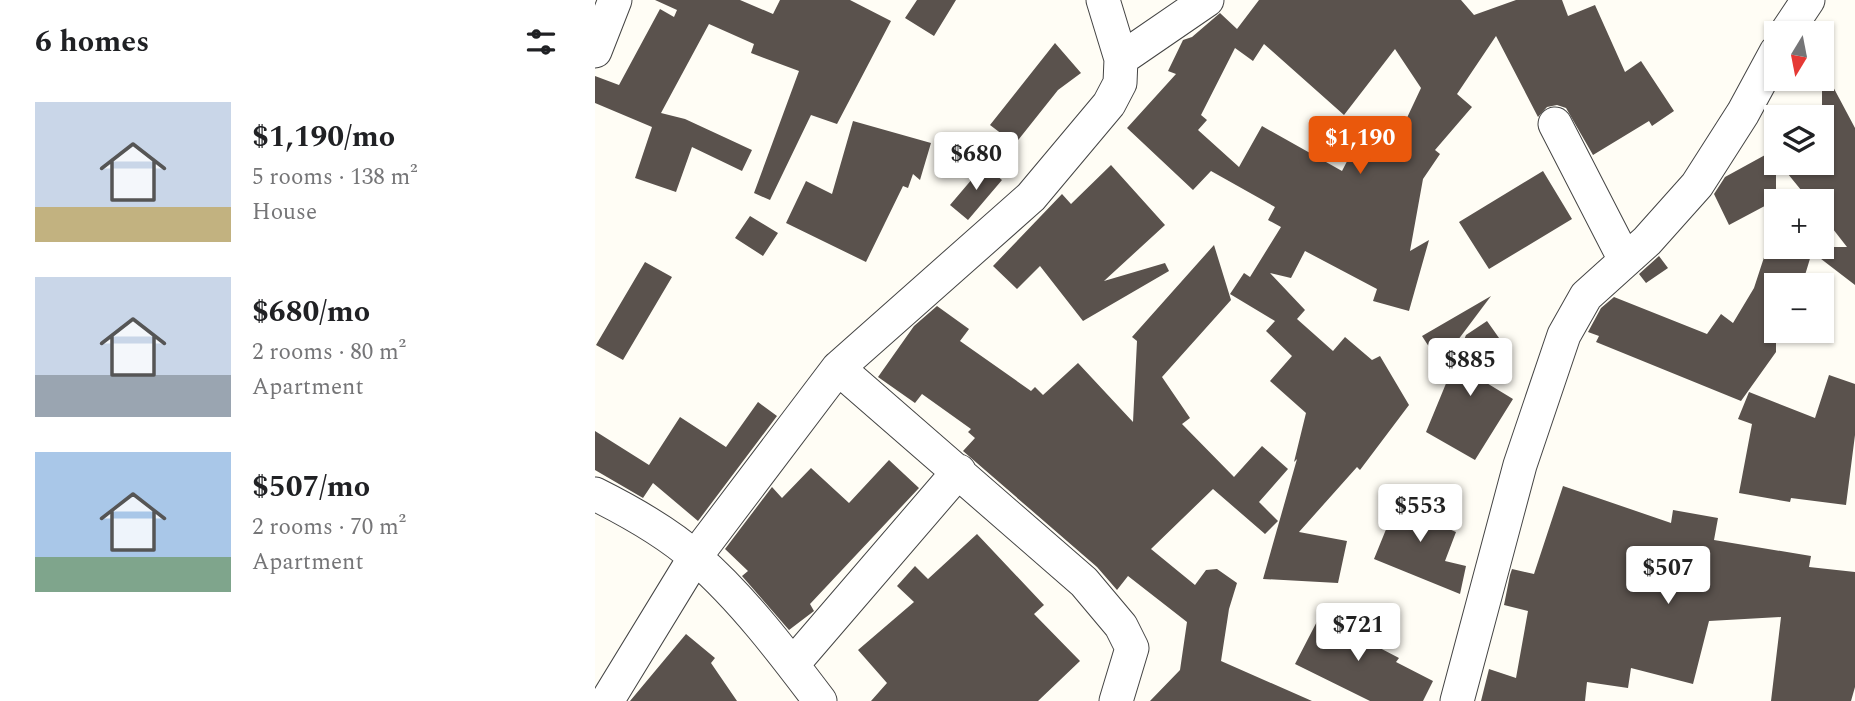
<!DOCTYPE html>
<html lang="en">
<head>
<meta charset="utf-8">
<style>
	body { margin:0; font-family:Spectral,serif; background:#f2f2f2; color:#202124; height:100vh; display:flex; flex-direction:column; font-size:26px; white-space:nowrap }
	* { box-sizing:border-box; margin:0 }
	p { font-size:23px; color:#757577 }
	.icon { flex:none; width:38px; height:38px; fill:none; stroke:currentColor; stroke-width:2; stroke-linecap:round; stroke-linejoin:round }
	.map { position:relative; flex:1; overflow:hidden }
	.drawer { display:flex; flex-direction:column; background:#fff; width:595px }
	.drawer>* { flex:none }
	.needle { width:46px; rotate:190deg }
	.controls { position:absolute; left:1169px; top:21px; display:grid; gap:14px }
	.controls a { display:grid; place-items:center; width:70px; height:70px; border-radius:0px; background:#fff; box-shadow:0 2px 5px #0004; font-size:35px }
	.price { position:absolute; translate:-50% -60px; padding:0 16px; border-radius:7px; background:#fff; color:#222; font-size:23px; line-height:46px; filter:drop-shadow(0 2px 4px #0008) }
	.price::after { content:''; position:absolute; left:50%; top:42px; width:21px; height:16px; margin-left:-10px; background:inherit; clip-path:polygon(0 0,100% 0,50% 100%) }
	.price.active { background:#ea580c; color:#fff }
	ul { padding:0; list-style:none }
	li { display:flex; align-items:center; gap:21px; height:175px; padding:0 35px }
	li span { display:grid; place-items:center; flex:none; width:196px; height:140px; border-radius:0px; color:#555 }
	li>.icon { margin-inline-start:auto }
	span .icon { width:84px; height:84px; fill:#fffc; stroke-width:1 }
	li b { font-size:30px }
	h2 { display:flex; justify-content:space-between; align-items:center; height:84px; padding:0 35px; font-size:30px }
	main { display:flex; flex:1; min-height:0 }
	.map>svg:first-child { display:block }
	.building { fill:#5a524d; fill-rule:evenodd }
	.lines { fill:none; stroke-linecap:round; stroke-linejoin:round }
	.minor-casing { stroke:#444; stroke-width:35 }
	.minor { stroke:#fff; stroke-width:33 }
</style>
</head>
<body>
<main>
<section class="drawer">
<h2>6 homes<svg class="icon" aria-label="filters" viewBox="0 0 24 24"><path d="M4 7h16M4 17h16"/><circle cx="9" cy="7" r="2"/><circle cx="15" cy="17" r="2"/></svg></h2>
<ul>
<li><span style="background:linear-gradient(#c9d6e8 75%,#c2b280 0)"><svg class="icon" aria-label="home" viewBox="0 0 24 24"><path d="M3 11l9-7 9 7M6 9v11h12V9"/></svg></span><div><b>$1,190/mo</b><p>5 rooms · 138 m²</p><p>House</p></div></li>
<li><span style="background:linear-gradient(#c9d6e8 70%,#9aa5b1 0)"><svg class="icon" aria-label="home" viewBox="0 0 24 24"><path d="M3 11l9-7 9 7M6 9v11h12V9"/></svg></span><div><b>$680/mo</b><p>2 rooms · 80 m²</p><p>Apartment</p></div></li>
<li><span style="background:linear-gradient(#a9c7e8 75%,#7fa58c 0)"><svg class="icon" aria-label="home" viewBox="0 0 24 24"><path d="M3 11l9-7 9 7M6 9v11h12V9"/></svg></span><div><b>$507/mo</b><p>2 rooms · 70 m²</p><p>Apartment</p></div></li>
</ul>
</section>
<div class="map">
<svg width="1260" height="701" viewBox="0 0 1260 701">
	<rect width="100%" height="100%" fill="#fffdf5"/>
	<path class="building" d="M60,0H145L178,14L185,0H255L296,21L242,124L216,115L175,200L159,193L204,71L156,53L159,44L114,24L66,113L90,119L157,150L147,171L97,147L81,192L40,178L57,127L0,103V76L24,85L65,9L79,17L82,10Z
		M322,0H361L339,36L310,18Z
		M664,0H866L879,15L921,0H967L973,16L1000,5L1030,72L1046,61L1079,111L1057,126L1054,121L998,155L971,108L962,105L952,107L943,117L901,36L862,94L877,107L840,150L845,154L828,179L815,251L834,240L814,311L778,301L782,289L710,251L696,278L675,273L710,310L702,319L738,351L750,337L777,360L785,356L814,405L765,470L762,467L704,532L752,541L743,583L668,579L702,459L699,462L711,413L675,381L697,356L671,331L680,321L635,294L649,273L655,277L686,227L673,220L680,207L616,171L598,190L532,128L581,74L573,71L588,40L597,37L625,13L642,29ZM669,44L749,115L800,49L826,88L802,139L772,123L747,171L667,126L644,167L603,130L612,120L606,115L640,48L658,61Z
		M460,43L486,73L463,90L420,144L395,125Z
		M1227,66L1260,128V285L1217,252L1207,285H1181V352L1146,401L1001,342L1004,336L993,332L1006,308L1019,297L1112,334L1126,314L1138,323L1159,288L1176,236L1181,237V247H1252L1227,215V201H1215L1184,163H1227Z
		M258,121L336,143L325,180L318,174L313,188L308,186L271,262L191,223L211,181L237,194Z
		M1181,149V200L1134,225L1119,194L1130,177Z
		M389,165L407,180L373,220L355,205Z
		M516,165L570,225L509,281L570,263L574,271L488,321L445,266L422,289L398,266L467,194L476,204Z
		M948,171L977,219L894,269L864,222Z
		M155,216L183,233L168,256L140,238Z
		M619,245L636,300L567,377L595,418L587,424L639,477L667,446L693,469L664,502L683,521L670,534L618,489L556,549L600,585L611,570L622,569L642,583L634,609L626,661L717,701H555L585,670L592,622L533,576L522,590L502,567L368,451L380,438L373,432L376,429L327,394L320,403L283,377L319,326L342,306L374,329L365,341L436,391L440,387L448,395L483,363L538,422L542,341L537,337Z
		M1064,256L1073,268L1051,283L1044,274Z
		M50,262L77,277L28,360L1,345Z
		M896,296L845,364L827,336Z
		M892,321L909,345L872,371L918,399L880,460L831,432L871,335Z
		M1234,375L1260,384V435L1251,505L1196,498L1195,502L1144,493L1157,424L1143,419L1154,392L1220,418Z
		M163,402L182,416L103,521L58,483L48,498L0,470V431L54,465L85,417L131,447Z
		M294,460L324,488L215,604L219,611L194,630L147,576L153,571L130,549L177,487L187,498L216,468L254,503Z
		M968,486L1076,523L1078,510L1123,518L1119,540L1216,556L1214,567L1260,572V687L1256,701H1176L1186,617L1114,621L1098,684L1036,668L1033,688L992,682L990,701H886L894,669L921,678L933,611L909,605L915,575L917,569L939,574Z
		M807,490L845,506L838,522L861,532L850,561L871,566L865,594L779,559Z
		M382,534L449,605L439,614L485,661L443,701H276L292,683L263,650L319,602L302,586L320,566L333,579Z
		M730,606L765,624L760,635L804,658L801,662L838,681L828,701H775L700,664Z
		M91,634L120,658L116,663L142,701H35Z"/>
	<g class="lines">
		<g class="minor-casing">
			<path id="minor" d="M1191,33L1213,0
				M0,51L20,0
				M526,59L612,0
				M960,124L1030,260
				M243,368L489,582L526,626L537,648L521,701
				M0,494C34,511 72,532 101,558C147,598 188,652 225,701
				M198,664L364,471
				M12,701L100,557L243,368L436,197L514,104L525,83L526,59L508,0
				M862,701L925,465L969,335L991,296L1052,241L1102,185L1148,113L1181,52"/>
		</g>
		<use href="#minor" class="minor"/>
	</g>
</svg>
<div class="controls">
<a><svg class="needle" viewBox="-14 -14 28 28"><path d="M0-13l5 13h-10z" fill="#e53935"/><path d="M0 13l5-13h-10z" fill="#757577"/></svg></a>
<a><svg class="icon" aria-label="layers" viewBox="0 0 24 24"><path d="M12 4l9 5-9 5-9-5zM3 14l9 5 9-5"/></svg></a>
<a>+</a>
<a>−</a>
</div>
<b class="price active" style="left:765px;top:176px">$1,190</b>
<b class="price" style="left:381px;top:192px">$680</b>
<b class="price" style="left:875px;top:398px">$885</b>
<b class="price" style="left:825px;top:544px">$553</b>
<b class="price" style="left:1073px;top:606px">$507</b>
<b class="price" style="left:763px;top:663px">$721</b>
</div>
</main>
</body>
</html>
